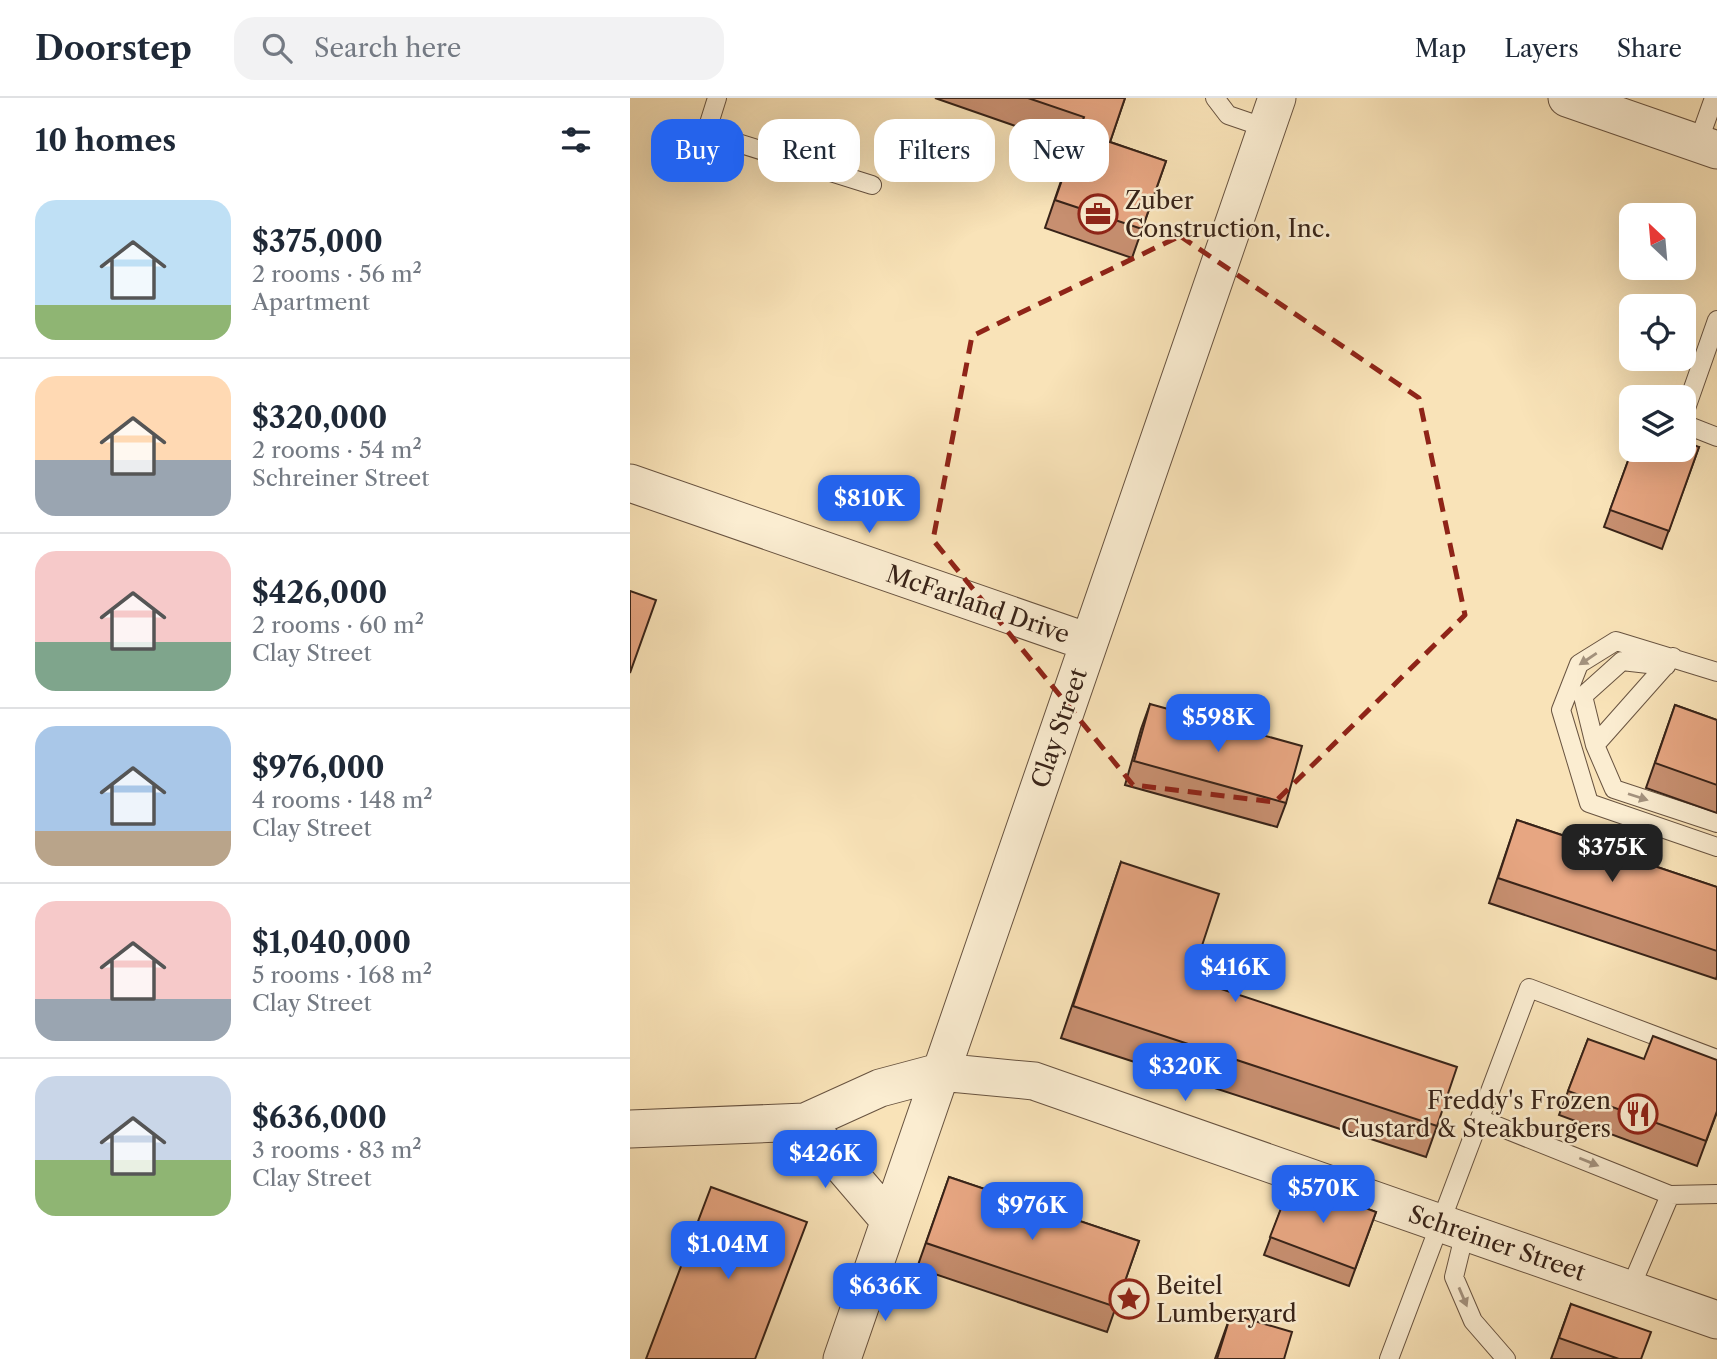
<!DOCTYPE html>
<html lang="en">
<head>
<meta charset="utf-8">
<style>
	body { margin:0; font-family:"Libre Caslon Text",serif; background:#f2f2f3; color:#1f2937; height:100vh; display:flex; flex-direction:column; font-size:26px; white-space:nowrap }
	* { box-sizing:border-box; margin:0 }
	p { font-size:23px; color:#747a83 }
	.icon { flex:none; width:38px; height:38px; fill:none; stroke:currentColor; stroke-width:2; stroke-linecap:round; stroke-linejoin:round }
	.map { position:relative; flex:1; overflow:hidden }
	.side { display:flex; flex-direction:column; background:#fff; width:630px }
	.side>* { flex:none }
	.guide { position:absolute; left:21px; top:21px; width:665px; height:63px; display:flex; gap:14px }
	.needle { width:46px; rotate:334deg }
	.fabs { position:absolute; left:989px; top:105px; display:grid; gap:14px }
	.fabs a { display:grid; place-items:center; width:77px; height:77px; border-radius:14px; background:#fff; box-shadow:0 7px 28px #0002; font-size:35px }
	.price { position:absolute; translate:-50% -60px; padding:0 16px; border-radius:14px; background:#2563eb; color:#fff; font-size:23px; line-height:46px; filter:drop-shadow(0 2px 4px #0008) }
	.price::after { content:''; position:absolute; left:50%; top:42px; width:21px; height:16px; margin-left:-10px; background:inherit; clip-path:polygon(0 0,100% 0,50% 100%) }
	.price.selected { background:#222; color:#fff }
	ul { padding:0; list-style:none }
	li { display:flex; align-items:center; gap:21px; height:175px; padding:0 35px }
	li+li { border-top:2px solid #e0e1e3 }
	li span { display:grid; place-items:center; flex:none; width:196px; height:140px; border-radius:21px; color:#555 }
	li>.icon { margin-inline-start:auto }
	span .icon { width:84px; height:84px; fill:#fffc; stroke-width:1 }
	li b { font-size:30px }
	h2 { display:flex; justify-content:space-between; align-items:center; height:84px; padding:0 35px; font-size:30px }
	.chip { padding:0 24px; border-radius:21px; background:#fff; box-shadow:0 7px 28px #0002; font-size:24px; line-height:63px }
	.chip.selected { background:#2563eb; color:#fff }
	header { display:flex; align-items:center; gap:42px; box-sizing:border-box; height:98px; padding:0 35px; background:#fff; border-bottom:2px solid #e0e1e3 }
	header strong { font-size:33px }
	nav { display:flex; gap:38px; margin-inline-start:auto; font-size:24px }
	.search { width:490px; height:63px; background:#f2f2f3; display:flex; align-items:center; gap:18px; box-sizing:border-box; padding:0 24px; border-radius:21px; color:#747a83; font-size:26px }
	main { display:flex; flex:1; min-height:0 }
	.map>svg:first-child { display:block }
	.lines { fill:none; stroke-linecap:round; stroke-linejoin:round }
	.lane-casing { stroke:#685340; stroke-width:20 }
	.street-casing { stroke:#685340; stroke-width:39 }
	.lane { stroke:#fbedd1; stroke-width:18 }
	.street { stroke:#fbedd1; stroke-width:37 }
	.wall { fill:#c78f70; stroke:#382318; stroke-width:2 }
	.building { fill:#e7a682; stroke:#382318; stroke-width:2 }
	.oneway { fill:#a3927e }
	.marked { fill:none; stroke:#8f2418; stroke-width:5; stroke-dasharray:14 9; stroke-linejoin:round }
	.labels { text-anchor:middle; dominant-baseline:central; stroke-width:5; stroke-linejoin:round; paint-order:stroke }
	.poi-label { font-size:24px; fill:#382318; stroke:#fbedd1; text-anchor:start }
	.street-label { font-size:24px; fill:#382318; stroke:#fbedd1 }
</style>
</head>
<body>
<header>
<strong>Doorstep</strong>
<div class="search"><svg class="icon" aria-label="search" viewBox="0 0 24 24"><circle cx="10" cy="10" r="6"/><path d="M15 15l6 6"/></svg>Search here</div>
<nav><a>Map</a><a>Layers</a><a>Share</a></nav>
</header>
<main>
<section class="side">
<h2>10 homes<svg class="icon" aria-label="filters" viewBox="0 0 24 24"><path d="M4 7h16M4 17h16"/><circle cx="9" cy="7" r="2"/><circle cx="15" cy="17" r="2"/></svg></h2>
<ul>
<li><span style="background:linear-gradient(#bfe0f5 75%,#8fb573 0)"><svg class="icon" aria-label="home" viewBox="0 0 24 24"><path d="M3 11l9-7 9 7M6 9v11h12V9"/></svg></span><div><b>$375,000</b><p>2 rooms · 56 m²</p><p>Apartment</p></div></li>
<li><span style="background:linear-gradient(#ffd9b3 60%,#9aa5b1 0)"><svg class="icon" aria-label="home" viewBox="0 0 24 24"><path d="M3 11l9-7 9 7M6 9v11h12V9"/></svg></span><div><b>$320,000</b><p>2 rooms · 54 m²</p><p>Schreiner Street</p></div></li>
<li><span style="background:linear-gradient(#f6c9c9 65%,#7fa58c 0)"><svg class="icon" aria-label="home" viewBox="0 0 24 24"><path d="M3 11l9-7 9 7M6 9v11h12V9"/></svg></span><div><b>$426,000</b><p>2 rooms · 60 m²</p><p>Clay Street</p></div></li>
<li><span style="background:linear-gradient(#a9c7e8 75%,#b9a48a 0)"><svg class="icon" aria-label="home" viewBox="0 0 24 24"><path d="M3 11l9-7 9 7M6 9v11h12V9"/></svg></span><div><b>$976,000</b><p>4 rooms · 148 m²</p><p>Clay Street</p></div></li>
<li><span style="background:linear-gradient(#f6c9c9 70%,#9aa5b1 0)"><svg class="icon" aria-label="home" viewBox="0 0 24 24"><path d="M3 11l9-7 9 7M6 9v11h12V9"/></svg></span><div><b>$1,040,000</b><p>5 rooms · 168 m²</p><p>Clay Street</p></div></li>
<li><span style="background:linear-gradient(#c9d6e8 60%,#8fb573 0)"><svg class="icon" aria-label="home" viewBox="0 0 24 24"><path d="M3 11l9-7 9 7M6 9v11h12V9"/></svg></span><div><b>$636,000</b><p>3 rooms · 83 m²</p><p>Clay Street</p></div></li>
</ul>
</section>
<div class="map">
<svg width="1087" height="1261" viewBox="0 0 1087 1261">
	<rect width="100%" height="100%" fill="#f9e3b8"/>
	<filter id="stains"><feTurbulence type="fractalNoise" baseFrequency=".00286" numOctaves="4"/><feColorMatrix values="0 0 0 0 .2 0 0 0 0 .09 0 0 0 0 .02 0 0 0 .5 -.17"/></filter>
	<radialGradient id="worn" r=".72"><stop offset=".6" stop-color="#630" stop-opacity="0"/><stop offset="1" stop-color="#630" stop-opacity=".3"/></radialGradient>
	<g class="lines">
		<g class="lane-casing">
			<path id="lane" d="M87,0L76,35L242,87
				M585,0L598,17L636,30
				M1068,45L1084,0
				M1054,316L1087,222
				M1054,326L1087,339
				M1043,559L965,647L984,691L1087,725
				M1087,574L986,543L949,566L931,612L959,705L1087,749
				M965,647L953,598L992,563L1036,568
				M850,1021L1040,1097L1087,1096
				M835,1134L824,1179L843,1223L876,1261
				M1000,1191L1040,1097
				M759,1261L899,890L1087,961"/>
		</g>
		<g class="street-casing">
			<path id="street" d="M937,0L1087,52
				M0,385L458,544
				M175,1024L259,1122
				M0,1031L175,1024L250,990L310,974L404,983L1087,1222
				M212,1261L647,0"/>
		</g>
		<use href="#lane" class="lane"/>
		<use href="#street" class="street"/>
	</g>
	<path class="wall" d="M305,0H495L480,44L536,63L502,160L415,130L443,48Z
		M1069,349L1032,451L974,429L1002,352Z
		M520,606L656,705L647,729L495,687L511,631Z
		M1045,607L1087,622V715L1016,690Z
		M887,722L1087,789V878L1086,881L859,805Z
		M491,764L561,881L807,1028L796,1059L431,940Z
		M958,941L1087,1014L1067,1068L929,1017Z
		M319,1079L509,1143L477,1234L287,1170Z
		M662,1082L746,1114L719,1188L634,1157Z
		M941,1206L1011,1261H921Z
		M601,1216L654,1261H585Z"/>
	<path class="building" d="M398,0H495L480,44L536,63L512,131L425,102L454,19Z
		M1054,343L1069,349L1039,433L980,412L1002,352H1054Z
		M0,493L26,502L0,575Z
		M520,606L672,648L656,705L504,663Z
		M1045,607L1087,622V687L1025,665Z
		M887,722L1087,789V853L868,780Z
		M491,764L589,796L561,881L827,969L807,1028L443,908Z
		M1023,938L1087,962V1013L1076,1043L938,993L958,941L1014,961Z
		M319,1079L509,1143L486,1209L296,1145Z
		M662,1082L746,1114L725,1171L640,1139Z
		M81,1089L177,1124L125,1261H16Z
		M941,1206L1021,1234L1011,1261H989L929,1240Z
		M601,1216L662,1234L654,1261H587Z"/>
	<defs><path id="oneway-solid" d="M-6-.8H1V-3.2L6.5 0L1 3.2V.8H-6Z" transform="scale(1.75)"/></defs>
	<g class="oneway">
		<use href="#oneway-solid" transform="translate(958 561) rotate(146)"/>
		<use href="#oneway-solid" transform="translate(1008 699) rotate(18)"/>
		<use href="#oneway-solid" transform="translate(959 1064) rotate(22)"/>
		<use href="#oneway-solid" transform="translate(833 1199) rotate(67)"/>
	</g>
	<path class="marked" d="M550,138L789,300L835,517L645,704L503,687L303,442L342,238Z"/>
	<defs>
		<g id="office-ring" transform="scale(2.0125)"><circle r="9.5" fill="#fbedd1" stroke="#8f2418" stroke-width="1.5"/><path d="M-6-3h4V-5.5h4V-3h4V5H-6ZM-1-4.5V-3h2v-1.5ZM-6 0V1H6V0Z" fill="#8f2418"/></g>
		<g id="restaurant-ring" transform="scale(2.0125)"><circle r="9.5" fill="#fbedd1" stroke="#8f2418" stroke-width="1.5"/><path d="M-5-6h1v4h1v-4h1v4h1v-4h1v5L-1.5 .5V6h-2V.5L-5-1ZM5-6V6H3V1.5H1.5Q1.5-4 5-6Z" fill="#8f2418"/></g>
		<g id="sight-ring" transform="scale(2.0125)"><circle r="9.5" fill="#fbedd1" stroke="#8f2418" stroke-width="1.5"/><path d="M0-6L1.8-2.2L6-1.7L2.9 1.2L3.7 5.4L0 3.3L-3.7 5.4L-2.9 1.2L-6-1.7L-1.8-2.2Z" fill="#8f2418"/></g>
	</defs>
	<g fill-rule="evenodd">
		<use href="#office-ring" x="468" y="116"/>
		<use href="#restaurant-ring" x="1008" y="1016"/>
		<use href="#sight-ring" x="499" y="1201"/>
	</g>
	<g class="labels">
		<g class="poi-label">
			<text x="495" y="102">Zuber<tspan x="495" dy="28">Construction, Inc.</tspan></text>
			<text x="981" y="1002" text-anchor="end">Freddy's Frozen<tspan x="981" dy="28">Custard &amp; Steakburgers</tspan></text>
			<text x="526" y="1187">Beitel<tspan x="526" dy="28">Lumberyard</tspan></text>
		</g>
		<g class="street-label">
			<text transform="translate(348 506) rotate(19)">McFarland Drive</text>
			<text transform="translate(429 630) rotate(-71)">Clay Street</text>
			<text transform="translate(867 1145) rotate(19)">Schreiner Street</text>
		</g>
	</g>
	<rect width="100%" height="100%" filter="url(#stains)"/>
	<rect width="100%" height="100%" fill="url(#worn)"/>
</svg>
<div class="fabs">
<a><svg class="needle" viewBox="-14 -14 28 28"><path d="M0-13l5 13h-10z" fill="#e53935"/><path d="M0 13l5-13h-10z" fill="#747a83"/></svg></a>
<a><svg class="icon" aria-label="locate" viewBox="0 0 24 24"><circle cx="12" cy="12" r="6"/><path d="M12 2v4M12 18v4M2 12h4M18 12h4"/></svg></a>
<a><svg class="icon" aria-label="layers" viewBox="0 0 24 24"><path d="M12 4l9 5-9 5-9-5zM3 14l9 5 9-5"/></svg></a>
</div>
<b class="price" style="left:239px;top:437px">$810K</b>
<b class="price" style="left:588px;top:656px">$598K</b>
<b class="price selected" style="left:982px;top:786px">$375K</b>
<b class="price" style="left:605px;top:906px">$416K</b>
<b class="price" style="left:555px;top:1005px">$320K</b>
<b class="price" style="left:195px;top:1092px">$426K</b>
<b class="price" style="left:693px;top:1127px">$570K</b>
<b class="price" style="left:402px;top:1144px">$976K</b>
<b class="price" style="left:98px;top:1183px">$1.04M</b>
<b class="price" style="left:255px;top:1225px">$636K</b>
<div class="guide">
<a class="chip selected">Buy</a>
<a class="chip">Rent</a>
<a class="chip">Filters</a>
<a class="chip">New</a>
</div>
</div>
</main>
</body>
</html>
